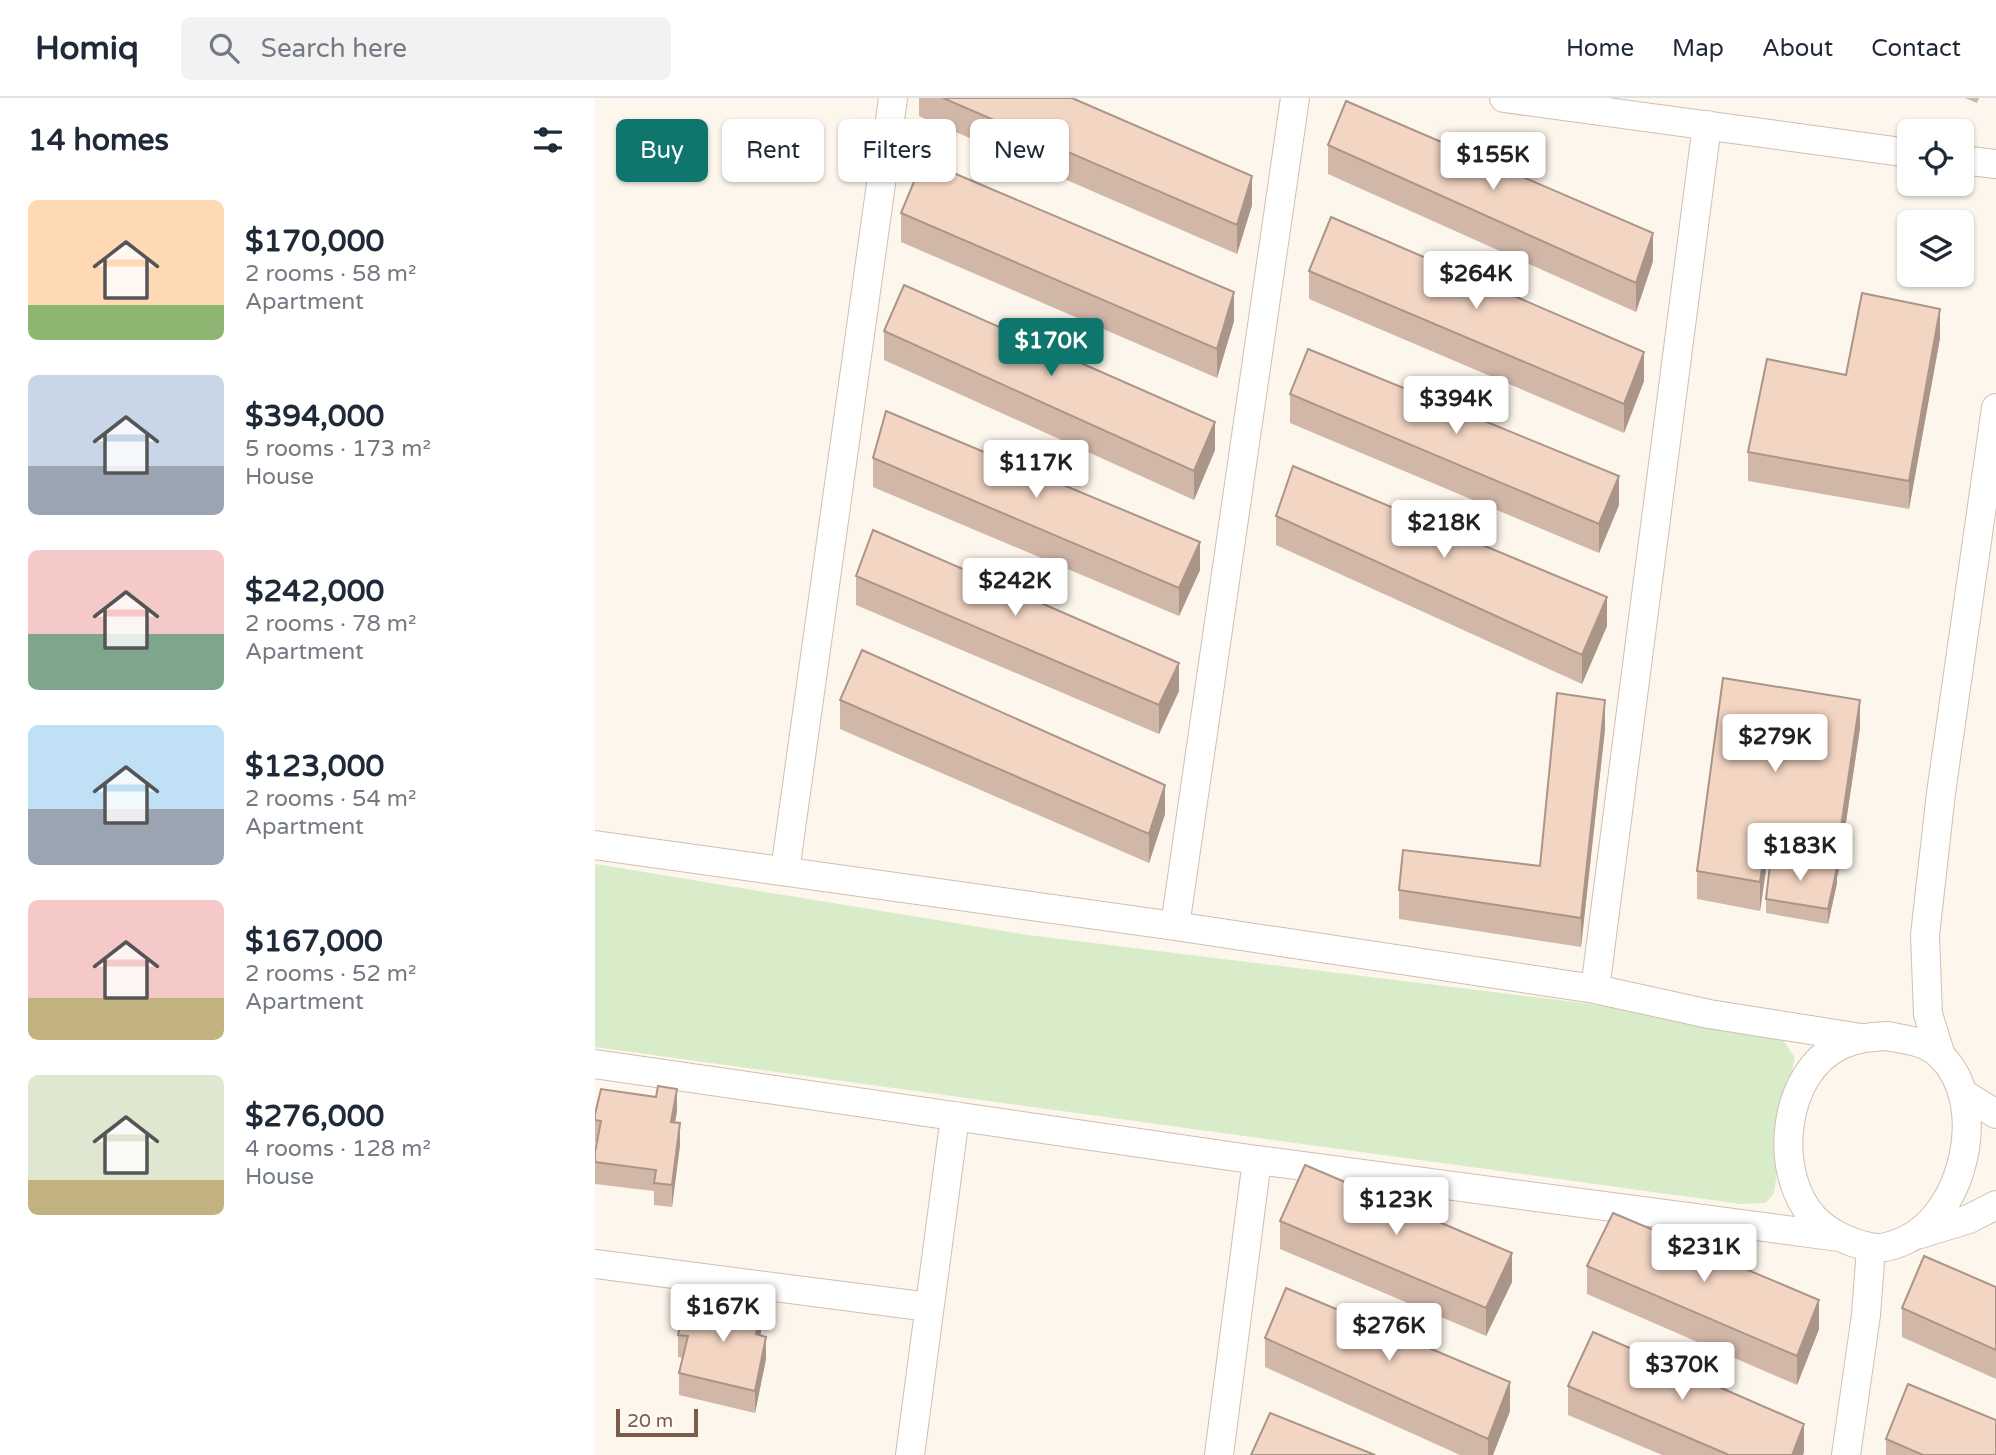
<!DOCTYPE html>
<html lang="en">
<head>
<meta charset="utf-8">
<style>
	body { margin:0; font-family:"Varela Round",sans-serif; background:#f2f2f3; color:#1f2937; height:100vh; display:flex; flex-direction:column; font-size:26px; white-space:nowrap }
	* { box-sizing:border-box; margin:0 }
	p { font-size:23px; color:#747a83 }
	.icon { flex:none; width:38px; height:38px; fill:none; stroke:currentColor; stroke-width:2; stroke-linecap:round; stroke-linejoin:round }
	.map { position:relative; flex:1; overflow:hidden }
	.sheet { display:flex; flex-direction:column; background:#fff; width:595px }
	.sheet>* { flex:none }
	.top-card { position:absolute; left:21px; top:21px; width:665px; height:63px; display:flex; gap:14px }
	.buttons { position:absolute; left:1302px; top:21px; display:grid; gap:14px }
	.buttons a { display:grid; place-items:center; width:77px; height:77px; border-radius:10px; background:#fff; box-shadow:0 2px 5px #0004; font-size:35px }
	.scale { position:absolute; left:21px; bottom:18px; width:82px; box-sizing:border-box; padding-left:7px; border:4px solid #7a5c4d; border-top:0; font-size:19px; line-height:24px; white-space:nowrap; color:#7a5c4d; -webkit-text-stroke:5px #fffaf3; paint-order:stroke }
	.price { position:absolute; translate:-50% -60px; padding:0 16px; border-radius:7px; background:#fff; color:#222; font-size:23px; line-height:46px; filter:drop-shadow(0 2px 4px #0008) }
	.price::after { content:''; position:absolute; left:50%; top:42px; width:21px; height:16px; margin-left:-10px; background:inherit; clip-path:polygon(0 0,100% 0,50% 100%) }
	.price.active { background:#0f766e; color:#fff }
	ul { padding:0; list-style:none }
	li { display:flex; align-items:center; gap:21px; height:175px; padding:0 28px }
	li span { display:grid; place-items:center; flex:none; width:196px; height:140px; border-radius:10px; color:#555 }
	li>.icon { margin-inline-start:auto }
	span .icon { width:84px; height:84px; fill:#fffc; stroke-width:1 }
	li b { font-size:30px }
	h2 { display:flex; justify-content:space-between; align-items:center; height:84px; padding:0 28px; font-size:30px }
	.chip { padding:0 24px; border-radius:10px; background:#fff; box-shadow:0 2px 5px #0004; font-size:24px; line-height:63px }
	.chip.active { background:#0f766e; color:#fff }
	header { display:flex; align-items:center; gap:42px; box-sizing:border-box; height:98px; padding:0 35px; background:#fff; border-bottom:2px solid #e0e1e3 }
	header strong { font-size:33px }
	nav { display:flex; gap:38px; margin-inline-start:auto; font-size:24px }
	.search { width:490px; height:63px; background:#f2f2f3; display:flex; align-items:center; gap:18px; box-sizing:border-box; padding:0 24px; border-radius:10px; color:#747a83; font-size:26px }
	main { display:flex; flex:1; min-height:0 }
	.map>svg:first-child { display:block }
	.green { fill:#d8ecc9 }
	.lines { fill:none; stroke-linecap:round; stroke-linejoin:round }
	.street-casing { stroke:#d1beb0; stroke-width:30 }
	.street { stroke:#fff; stroke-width:28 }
	.wall { fill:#d1b7a8 }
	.shaded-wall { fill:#aa9588 }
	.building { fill:#f3d5c3; stroke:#aa9588; stroke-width:2 }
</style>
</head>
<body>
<header>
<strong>Homiq</strong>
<div class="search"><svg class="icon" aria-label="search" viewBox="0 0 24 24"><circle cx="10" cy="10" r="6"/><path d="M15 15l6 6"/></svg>Search here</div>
<nav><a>Home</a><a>Map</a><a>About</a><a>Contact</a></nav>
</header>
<main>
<section class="sheet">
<h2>14 homes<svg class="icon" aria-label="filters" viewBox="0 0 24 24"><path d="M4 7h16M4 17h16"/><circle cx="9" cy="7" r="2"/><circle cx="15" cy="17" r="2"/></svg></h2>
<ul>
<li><span style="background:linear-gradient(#ffd9b3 75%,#8fb573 0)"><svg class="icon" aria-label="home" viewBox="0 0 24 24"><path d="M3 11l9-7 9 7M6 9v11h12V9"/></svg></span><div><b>$170,000</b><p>2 rooms · 58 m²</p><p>Apartment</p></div></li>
<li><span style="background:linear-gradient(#c9d6e8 65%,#9aa5b1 0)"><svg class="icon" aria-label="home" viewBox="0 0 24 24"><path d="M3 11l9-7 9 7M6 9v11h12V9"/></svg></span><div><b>$394,000</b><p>5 rooms · 173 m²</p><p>House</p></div></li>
<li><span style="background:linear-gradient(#f6c9c9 60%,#7fa58c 0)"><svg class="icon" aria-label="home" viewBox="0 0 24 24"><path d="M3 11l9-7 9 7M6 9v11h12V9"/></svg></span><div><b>$242,000</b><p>2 rooms · 78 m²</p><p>Apartment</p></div></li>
<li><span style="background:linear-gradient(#bfe0f5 60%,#9aa5b1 0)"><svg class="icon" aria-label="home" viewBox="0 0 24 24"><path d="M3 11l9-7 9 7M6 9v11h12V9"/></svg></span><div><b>$123,000</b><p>2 rooms · 54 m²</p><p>Apartment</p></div></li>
<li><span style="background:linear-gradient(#f6c9c9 70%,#c2b280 0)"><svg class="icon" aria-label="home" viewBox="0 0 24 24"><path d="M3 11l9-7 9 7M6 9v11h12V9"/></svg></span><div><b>$167,000</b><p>2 rooms · 52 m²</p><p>Apartment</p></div></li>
<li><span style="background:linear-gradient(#dfe7d0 75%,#c2b280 0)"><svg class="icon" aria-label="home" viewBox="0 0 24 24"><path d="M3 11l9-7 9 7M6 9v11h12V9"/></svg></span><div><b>$276,000</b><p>4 rooms · 128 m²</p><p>House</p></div></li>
</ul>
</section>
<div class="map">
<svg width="1401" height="1357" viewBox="0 0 1401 1357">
	<rect width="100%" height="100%" fill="#fdf6ec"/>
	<path class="green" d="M0,766L433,837L996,906L1188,942L1200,960L1192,993L1179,1096L1170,1105L1146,1106L0,949Z"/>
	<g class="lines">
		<g class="street-casing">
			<path id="street" d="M909,0L1314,55
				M1367,62L1401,66
				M0,747L580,828L1000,891L1114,916L1266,940
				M190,773L298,0
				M580,828L700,0
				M1000,891L1112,27
				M1292,938C1311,942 1332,943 1346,958C1395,1006 1369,1115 1311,1142C1300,1147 1286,1152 1275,1149C1255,1145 1233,1135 1219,1120C1177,1075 1187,974 1246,947C1261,940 1276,939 1292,938Z
				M1346,958L1333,916L1330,837L1346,695L1401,310
				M0,966L662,1062L1244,1139
				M1367,995L1401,1016
				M1325,1136L1374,1121L1401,1107
				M0,1166L334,1209
				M315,1357L360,1018
				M624,1357L662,1062
				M1251,1357L1271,1217L1276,1150"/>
		</g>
		<use href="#street" class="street"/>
	</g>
	<path class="wall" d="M324,0H477L657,107L642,156L324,18Z
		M1370,0H1384L1382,5Z
		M733,47L1058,163L1041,214L733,76Z
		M306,115L639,223L622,280L306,144Z
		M714,173L1049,283L1029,335L714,201Z
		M289,233L620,352L599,402L289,262Z
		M1345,240L1314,411L1153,383V354L1251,277Z
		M695,296L1024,407L1004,455L695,325Z
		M278,360L605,472L584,518L278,389Z
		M681,418L1012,528L987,586L681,447Z
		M261,478L584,593L564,636L261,507Z
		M245,602L570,716L554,765L245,631Z
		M1265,630L1243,778H1242V785L1233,826L1171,815V801L1175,765H1172L1165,813L1102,801V773Z
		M1010,631L986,849L804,821V792L945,768Z
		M82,1013L80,1025L85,1047L77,1109L59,1107V1093L0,1086V1054L2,1044H0V1016Z
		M685,1123L917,1184L891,1238L685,1151Z
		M992,1168L1224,1231L1202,1287L992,1196Z
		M1401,1189V1281L1307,1239V1210Z
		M167,1229L165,1237L171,1261L160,1315L84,1297V1275L88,1260L83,1259V1237Z
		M670,1240L915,1313L898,1357H865L670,1269Z
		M973,1288L1209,1354L1208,1357H1067L973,1317Z
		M1291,1341L1401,1357H1291Z"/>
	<path class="shaded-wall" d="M657,78V107L642,156V127Z
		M1058,135V163L1041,214V185Z
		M639,194V223L622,280V251Z
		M1345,211V240L1314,411V383Z
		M1049,254V283L1029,335V306Z
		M620,324V352L599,402V373Z
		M1024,378V407L1004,455V426Z
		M605,444V472L584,518V490Z
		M1012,499V528L987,586V557Z
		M584,565V593L564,636V607Z
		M1010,602V631L986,849V820Z
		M1265,602V630L1243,778V749Z
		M570,687V716L554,765V736Z
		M1172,736V765L1165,813V784Z
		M1242,770V785L1233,826V811Z
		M82,991V1013L76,1046V1024Z
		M85,1025V1047L77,1109V1087Z
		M917,1155V1184L891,1238V1210Z
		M1224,1202V1231L1202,1287V1258Z
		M167,1207V1229L161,1258V1236Z
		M171,1239V1261L160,1315V1293Z
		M915,1284V1313L898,1357H893V1341Z
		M1209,1326V1354L1208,1357H1197Z"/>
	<path class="building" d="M348,0H477L657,78L642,127Z
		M751,3L1058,135L1041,185L733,47Z
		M328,62L639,194L622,251L306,115Z
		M736,119L1049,254L1029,306L714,173Z
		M309,187L620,324L599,373L289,233Z
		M1267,195L1345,211L1314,383L1153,354L1172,261L1251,277Z
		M713,251L1024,378L1004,426L695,296Z
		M291,313L605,444L584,490L278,360Z
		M698,368L1012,499L987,557L681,418Z
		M278,432L584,565L564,607L261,478Z
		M267,552L570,687L554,736L245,602Z
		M1128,580L1265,602L1243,749L1172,736L1165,784L1102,773Z
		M962,595L1010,602L986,820L804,792L808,752L945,768Z
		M1176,759L1242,770L1233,811L1171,801Z
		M63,988L82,991L76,1024L85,1025L77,1087L59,1085L61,1072L0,1064V1054L6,1023L0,1022V1016L6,991L61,999Z
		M710,1067L917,1155L891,1210L685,1123Z
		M1018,1115L1224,1202L1202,1258L992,1168Z
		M1329,1158L1401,1189V1252L1307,1210Z
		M691,1190L915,1284L893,1341L670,1240Z
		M91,1203L145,1212L149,1203L167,1207L161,1236L171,1239L160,1293L84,1275L93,1238L83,1237Z
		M998,1234L1209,1326L1197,1357H1134L973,1288Z
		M1313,1286L1401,1322V1357H1328L1291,1341Z
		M675,1315L780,1357H656Z"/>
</svg>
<div class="buttons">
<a><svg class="icon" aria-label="locate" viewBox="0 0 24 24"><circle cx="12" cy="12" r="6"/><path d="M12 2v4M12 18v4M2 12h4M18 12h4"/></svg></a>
<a><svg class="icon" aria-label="layers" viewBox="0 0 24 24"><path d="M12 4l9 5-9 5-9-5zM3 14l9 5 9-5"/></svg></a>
</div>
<div class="scale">20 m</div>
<b class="price" style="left:898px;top:94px">$155K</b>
<b class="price" style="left:881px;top:213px">$264K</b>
<b class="price active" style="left:456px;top:280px">$170K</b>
<b class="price" style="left:861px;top:338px">$394K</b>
<b class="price" style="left:441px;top:402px">$117K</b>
<b class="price" style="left:849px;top:462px">$218K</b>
<b class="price" style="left:420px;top:520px">$242K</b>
<b class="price" style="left:1180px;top:676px">$279K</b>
<b class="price" style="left:1205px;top:785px">$183K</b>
<b class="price" style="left:801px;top:1139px">$123K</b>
<b class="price" style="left:1109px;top:1186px">$231K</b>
<b class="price" style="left:128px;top:1246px">$167K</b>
<b class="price" style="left:794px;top:1265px">$276K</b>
<b class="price" style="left:1087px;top:1304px">$370K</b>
<div class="top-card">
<a class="chip active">Buy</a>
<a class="chip">Rent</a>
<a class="chip">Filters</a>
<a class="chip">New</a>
</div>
</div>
</main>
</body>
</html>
